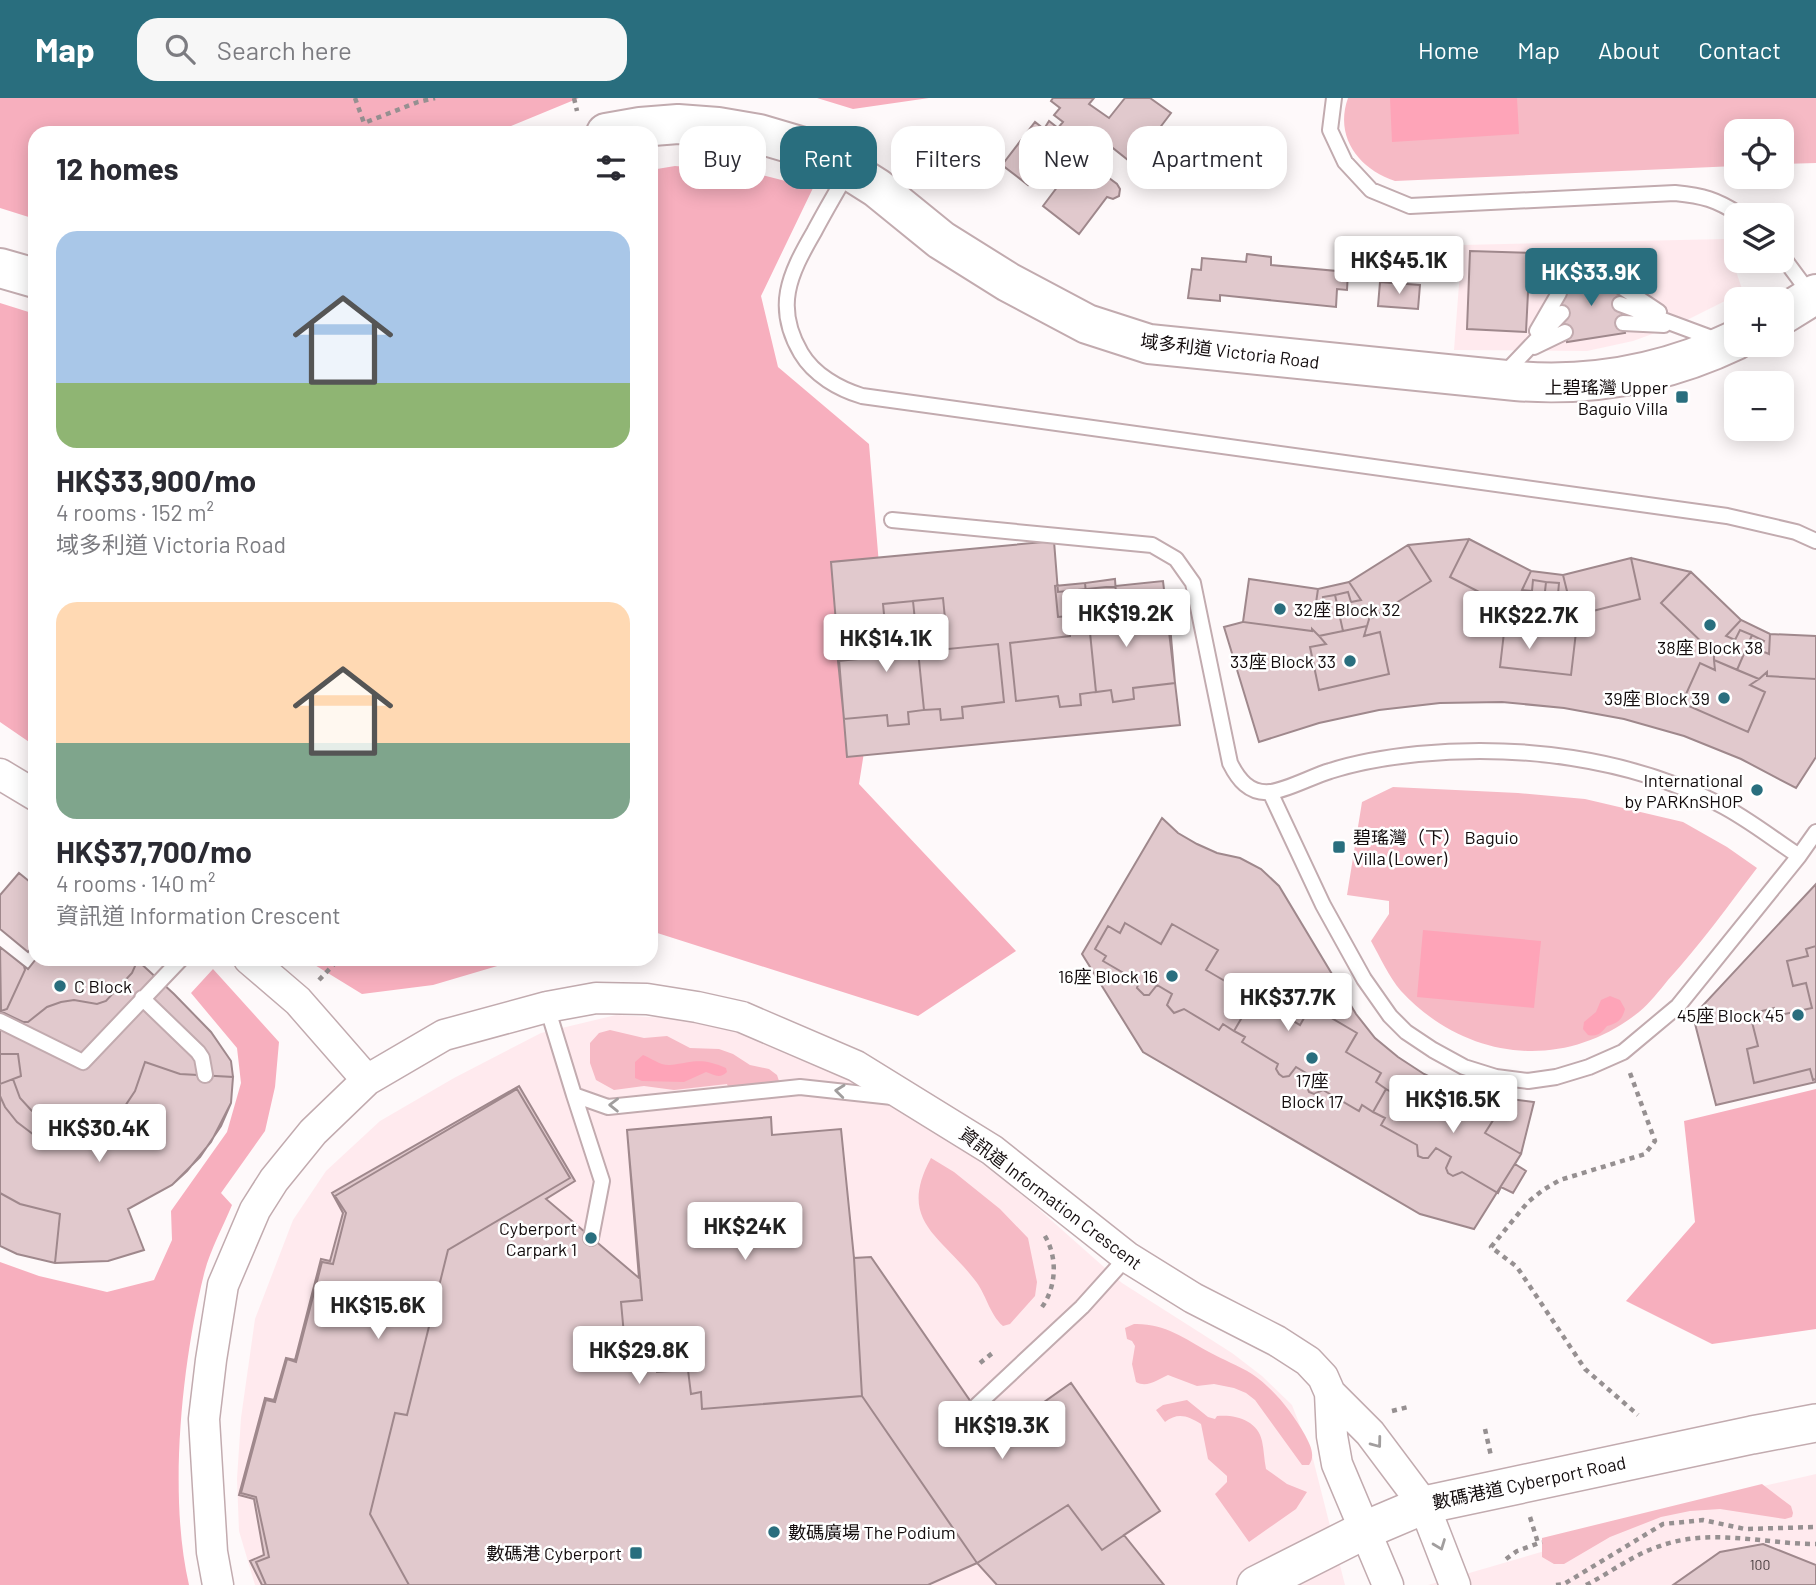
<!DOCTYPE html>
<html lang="en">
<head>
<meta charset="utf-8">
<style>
	body { margin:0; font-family:Barlow,"Noto Sans TC",sans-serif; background:#f7f7f7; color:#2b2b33; height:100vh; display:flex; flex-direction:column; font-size:26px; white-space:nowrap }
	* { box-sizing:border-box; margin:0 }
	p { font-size:23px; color:#7c7c81 }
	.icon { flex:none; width:38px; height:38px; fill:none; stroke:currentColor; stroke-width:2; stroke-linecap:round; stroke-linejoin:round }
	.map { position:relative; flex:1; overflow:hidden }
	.side { position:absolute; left:28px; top:28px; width:630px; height:840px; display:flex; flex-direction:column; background:#fff; border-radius:21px; box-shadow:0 4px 18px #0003 }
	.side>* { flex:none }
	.hud { position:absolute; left:679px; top:28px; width:665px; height:63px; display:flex; gap:14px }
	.buttons { position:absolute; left:1724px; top:21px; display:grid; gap:14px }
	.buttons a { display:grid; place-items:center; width:70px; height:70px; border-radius:14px; background:#fff; box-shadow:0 4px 18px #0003; font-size:35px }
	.price { position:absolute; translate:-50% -60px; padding:0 16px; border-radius:7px; background:#fff; color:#222; font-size:23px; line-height:46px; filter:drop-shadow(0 2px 4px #0008) }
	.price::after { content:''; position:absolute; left:50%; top:42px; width:21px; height:16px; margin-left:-10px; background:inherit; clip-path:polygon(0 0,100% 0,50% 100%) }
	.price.active { background:#296e7e; color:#fff }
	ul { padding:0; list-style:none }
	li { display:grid; align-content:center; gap:14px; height:371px; padding:0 28px }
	li span { display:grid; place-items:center; height:217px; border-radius:21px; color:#555 }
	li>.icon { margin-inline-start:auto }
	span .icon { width:126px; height:126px; fill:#fffc; stroke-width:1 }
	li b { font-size:30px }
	h2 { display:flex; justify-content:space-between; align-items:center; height:84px; padding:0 28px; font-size:30px }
	.tag { padding:0 24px; border-radius:21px; background:#fff; box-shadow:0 4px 18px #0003; font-size:24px; line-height:63px }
	.tag.active { background:#296e7e; color:#fff }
	header { display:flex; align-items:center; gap:42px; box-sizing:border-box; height:98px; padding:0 35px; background:#296e7e; color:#fff }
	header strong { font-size:33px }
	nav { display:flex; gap:38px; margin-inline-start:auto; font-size:24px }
	.search { width:490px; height:63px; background:#f7f7f7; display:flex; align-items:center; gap:18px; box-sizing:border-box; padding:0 24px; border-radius:21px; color:#7c7c81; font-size:26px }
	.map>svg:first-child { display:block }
	.built { fill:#ffeaee }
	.green { fill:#f6bac5 }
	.forest { fill:#f7afbe }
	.water { fill:#fea4b8 }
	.building { fill:#e1c9cd; stroke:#9f888c; stroke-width:2 }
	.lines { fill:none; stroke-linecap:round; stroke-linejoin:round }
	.service-casing { stroke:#c2abaf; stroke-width:18 }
	.minor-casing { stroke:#c2abaf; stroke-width:33 }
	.tertiary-casing { stroke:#c2abaf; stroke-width:40 }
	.secondary-casing { stroke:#c2abaf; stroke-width:42 }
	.path { stroke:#969091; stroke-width:4.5; stroke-dasharray:5 5; stroke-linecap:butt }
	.service { stroke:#fff; stroke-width:14 }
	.minor { stroke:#fff; stroke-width:30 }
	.tertiary { stroke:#fff; stroke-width:37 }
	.secondary { stroke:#fff; stroke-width:38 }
	.oneway { stroke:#a19e9e }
	.poi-dot { fill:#296e7e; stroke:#fff; stroke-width:2.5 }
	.labels { text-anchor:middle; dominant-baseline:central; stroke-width:5; stroke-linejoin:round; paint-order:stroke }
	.number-label { font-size:14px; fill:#463b3d }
	.street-label { font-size:18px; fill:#130c0d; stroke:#fff }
	.poi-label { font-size:18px; fill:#130c0d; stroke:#fff; text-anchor:end }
</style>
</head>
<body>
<header>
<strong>Map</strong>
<div class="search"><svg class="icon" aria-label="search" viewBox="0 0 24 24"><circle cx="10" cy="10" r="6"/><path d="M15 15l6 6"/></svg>Search here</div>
<nav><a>Home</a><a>Map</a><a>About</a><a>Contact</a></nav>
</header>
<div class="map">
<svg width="1816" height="1487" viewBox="0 0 1816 1487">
	<rect width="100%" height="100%" fill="#fef9fa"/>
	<path class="built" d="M1725,141L1743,194L1677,227L1633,243L1587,253L1454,252L1462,147Z
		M616,917L701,922L791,952L848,977L941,1034L1025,1099L1122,1185L1232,1255L1262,1278L1292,1307L1313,1361L1345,1487H255L239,1433L237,1381L241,1320L255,1221L293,1122L326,1073L380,1023L454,980L541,935Z
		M1816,1376V1487H1428L1589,1440L1706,1401Z"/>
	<path class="green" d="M1348,0H1816V65L1782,66V33H1736V68L1395,83C1359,71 1334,39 1348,0Z
		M1393,689L1518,695L1585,701L1683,724L1727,749L1757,770C1728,808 1700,847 1668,882C1659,893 1650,905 1639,914C1564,974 1466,963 1401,893C1389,879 1380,859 1371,843L1389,816V803L1347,797L1362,704Z
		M610,932L644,940L667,938L690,950L719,951L733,956L750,967L769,971L777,977L779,983L775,986L729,991L727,986L674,992L644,988L614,992L596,982L590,965V945L599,935Z
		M931,1060L954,1074L1000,1111L1028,1140L1037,1184L1035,1198L1010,1226L1003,1228C989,1216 986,1195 974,1181C940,1137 897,1123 931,1060Z
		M1134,1226C1164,1225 1184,1240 1209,1254C1223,1262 1238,1267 1252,1276C1274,1291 1292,1314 1305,1337C1310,1347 1316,1357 1309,1367H1302L1255,1302L1246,1295L1234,1290L1214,1286L1197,1288L1168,1277C1157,1282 1147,1290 1136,1284L1132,1266L1135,1248L1132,1243L1127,1241L1125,1230Z
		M1187,1302L1208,1319L1215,1321L1217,1318C1236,1316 1258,1323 1262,1343C1264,1352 1264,1361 1266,1371L1287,1386L1307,1394L1296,1411L1249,1444L1215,1396L1227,1384V1378L1208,1361L1201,1326C1188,1318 1178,1314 1165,1324L1156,1312L1163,1307Z
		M1762,1386L1791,1408L1793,1415L1792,1419L1785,1421L1720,1411L1690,1413L1661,1419L1610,1439L1564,1466H1554L1542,1459V1440Z"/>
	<path class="forest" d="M0,0H579L494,35H35V121L0,110Z
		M817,0H929L853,11Z
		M675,68L750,74L813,90L761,198L778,269L869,346L884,527L859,686L1016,853L918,918L651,833V72Z
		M0,205L35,216V648L0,624Z
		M305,861H521L433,887L362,896Z
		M213,871L279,944L275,989L265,1033L221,1095L232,1107C223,1129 210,1152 204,1176C182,1265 168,1397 189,1487H0V1164L39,1178L107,1194L154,1182L172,1142L171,1113L227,1034L241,985L237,950L191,895Z
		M1816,991V1231L1712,1246L1626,1203L1695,1124L1684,1023Z"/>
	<path class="water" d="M1390,0H1517L1519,36L1392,44Z
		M1423,832L1541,843L1534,910L1417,899Z
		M1610,898L1620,902L1625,911C1622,922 1618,925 1607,928C1601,935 1598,939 1588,937L1583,931L1584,924L1596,914L1601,902Z
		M643,957C651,960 661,968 670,967C694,964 701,959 726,970L727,974C720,981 714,977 706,974L684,984L642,983L635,980V964Z"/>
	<path class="building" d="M1053,0H1094L1089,6L1109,20L1125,0H1150L1171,15L1143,52L1146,58L1145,64L1139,67L1133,66L1109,47L1093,68L1117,86L1120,91L1119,98L1113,101L1107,99L1079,136L1043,108L1067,76L1048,61L1028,87L1002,67L1035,24L1044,31L1049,23L1058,30L1063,24L1054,17L1060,10L1051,3Z
		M1470,153L1530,155L1526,234L1467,231Z
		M1247,156L1271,159V167L1348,174L1347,192L1337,191L1336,209L1220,197V203L1188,200L1192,171L1201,172L1202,160L1246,164Z
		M1616,176L1625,235L1567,244L1558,185Z
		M1380,184L1420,187L1418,211L1378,208Z
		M1469,441L1531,473L1522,492L1532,493L1533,482L1546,484L1542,521L1518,518L1514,508L1512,511L1450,479Z
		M1469,441L1531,473L1563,477L1631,460L1691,474L1741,522L1770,536L1816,538V659L1796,690L1741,661L1684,638L1624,621L1564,610L1502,604L1440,605L1379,612L1319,625L1259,644L1224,529L1243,524L1249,481L1318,491L1349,484L1408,447Z
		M1054,443L1058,494L1163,483L1180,627L847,659L831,464Z
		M1408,447L1431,483L1372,520L1370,518L1367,528L1343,533L1335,497L1348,494L1351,504L1361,502L1349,484Z
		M1631,460L1640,501L1573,518L1572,515L1566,524L1542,521L1546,484L1559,485L1558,496L1568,497L1563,477Z
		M1691,474L1741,522L1726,538L1735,542L1740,532L1752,537L1737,572L1714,562V551L1711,553L1661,505Z
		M1115,481L1117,512L1107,513L1109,534L1170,527L1175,585L1133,590L1134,601L1113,604L1111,592L1096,594L1085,485Z
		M1249,481L1318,491L1315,512L1325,510L1323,499L1335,497L1343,533L1319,538L1312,531V533L1243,524Z
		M1085,485L1096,594L1080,596L1081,607L1060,609L1058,598L1016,603L1010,545L1070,538L1068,518L1058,519L1055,488Z
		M943,500L946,531L935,532L938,552L998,546L1004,604L962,609L963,620L941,622L940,611L924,612L913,503Z
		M913,503L924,612L908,614L909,626L888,628L887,617L844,621L838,563L898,557L897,536L886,537L883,506Z
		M1518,518L1566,524L1560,532L1576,534L1571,577L1500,569L1505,526L1522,528Z
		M1367,528L1364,538L1380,534L1389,576L1319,592L1310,549L1326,546L1319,538Z
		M1770,536L1816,538V581L1767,578V574L1759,581L1737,572L1752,537L1764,543L1759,552L1769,556Z
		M1714,562L1759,581L1750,587L1765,594L1748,634L1682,605L1700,565L1715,572Z
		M1162,720L1178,735L1197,746L1217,755L1240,760L1261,771L1279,788L1356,916L1375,940L1398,959L1424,976L1451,989L1478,997L1534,1004L1521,1056L1474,1131L1420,1116L1143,954L1082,856Z
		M19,775L35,788V845L28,854L0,831V797Z
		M1816,786V984L1716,1007L1693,918Z
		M1125,825L1161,846L1172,826L1218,852L1206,872L1242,893L1236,903L1248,909L1234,933L1223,926L1219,932L1184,911L1174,915L1167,907L1172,896L1157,887L1149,897H1144L1137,890L1139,884L1103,863L1106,858L1095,851L1108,828L1120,835Z
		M1816,848V981L1813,982L1810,971L1754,985L1747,951L1758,948L1750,916L1774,910L1776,918L1812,910L1806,885L1793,888L1787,863L1808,858L1806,851Z
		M0,849L28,871L36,861H135L136,866L132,875L106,903L97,906L74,902L61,904L47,909L28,924H23L0,913Z
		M0,849L28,871L36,861H136L174,896L211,934L231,963L233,979L231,1005L211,1044L187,1073L172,1087L128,1111L144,1152L108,1163L55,1165L17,1156L0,1148Z
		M0,849L24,868L25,872L7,911L1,913Z
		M1265,906L1300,927L1311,908L1357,935L1346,954L1381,975L1376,984L1386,991L1373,1014L1362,1007L1359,1013L1323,992L1314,996L1309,994L1307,989L1311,978L1296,969L1289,978L1283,979L1279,976L1276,971L1278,966L1242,944L1245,939L1234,933L1248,909L1259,916Z
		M0,956H18L21,978L0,986Z
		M0,956H18L21,978L13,981L20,1000L31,1012L45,1024L60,1030L78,1032L98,1029L113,1020L125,1008L135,993L145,964L180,976L233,979L231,1005L221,1028L200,1059L172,1087L128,1111L144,1152L108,1163L55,1165L17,1156L0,1148Z
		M145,964L180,976L233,979L231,1005L221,1028L200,1059L172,1087L128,1111L144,1152L108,1163L55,1165L60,1116L20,1106L0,1095V998L5,1009L17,1024L34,1037L51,1045L71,1049L90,1047L104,1043L98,1029L113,1020L125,1008L135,993Z
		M519,988L575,1083L546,1101L639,1180L627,1032L771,1019L772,1037L841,1031L854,1160L871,1159L989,1330L1007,1317L1013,1326L1071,1285L1160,1413L1102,1452L1068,1407L977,1465L928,1487H262L250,1463L264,1457L254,1401L239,1397L265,1300L274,1302L286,1260L295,1262L321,1161L330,1163L343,1115L332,1095Z
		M1404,988L1439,1009L1451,989L1497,1016L1485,1035L1521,1056L1515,1066L1526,1073L1513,1095L1501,1089L1498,1095L1462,1074L1453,1078L1448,1075L1446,1070L1451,1059L1436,1050L1428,1060H1423L1418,1058L1417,1047L1381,1027L1385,1020L1373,1014L1386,991L1398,998Z
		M517,991L570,1080L448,1152L407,1317L395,1315L370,1416L409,1487H266L256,1464L269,1459L256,1399L241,1395L266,1302L275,1304L287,1261L296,1264L322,1164L333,1166L346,1115L335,1098Z
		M771,1019L772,1037L841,1031L854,1160L862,1298L702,1311L701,1294L691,1296L688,1272L657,1274L655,1257L626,1259L621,1204L642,1202L627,1032Z
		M871,1159L989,1330L1007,1317L1013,1326L1071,1285L1160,1413L1124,1437L1164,1487H997L977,1465L862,1298L854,1160Z
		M1763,1446L1816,1467V1487H1673L1720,1454Z"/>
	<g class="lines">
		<g class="service-casing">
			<path id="service" d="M1334,0L1330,32L1345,64L1371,92L1410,108L1675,95C1703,98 1716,101 1740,117
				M849,72C837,93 825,113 814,134C789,177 774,209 801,255C814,277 839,291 862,298L1727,418L1796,434L1816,443
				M1782,158L1811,197
				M1617,186L1659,214
				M1620,206L1717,242
				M1623,225L1664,227
				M1537,233L1559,195
				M1534,249L1565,234
				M1503,277L1562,215
				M892,422L1152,447L1176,461L1193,485L1230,665C1238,681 1249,696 1270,694C1285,693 1313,678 1330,673C1358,664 1389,659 1418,656C1518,646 1629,660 1719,706C1747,720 1773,741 1799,758
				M1270,694L1323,807L1364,881L1390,918L1406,934L1433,952L1464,969L1496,979L1528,983L1556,979L1589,969L1623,954L1678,908L1799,758L1816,734
				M142,900L198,954L202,960L205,977
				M547,909L574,997L608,1009L800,989L892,999
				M0,923L83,964L181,861
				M574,997L602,1083L591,1140
				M975,1309L1082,1209L1127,1159"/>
		</g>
		<g class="minor-casing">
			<path id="minor" d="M0,676L35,697
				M249,861L298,903L367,982
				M1330,1295L1332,1338L1337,1366L1388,1487
				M218,1487L212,1454L204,1321L211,1262L223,1187L255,1112L274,1082L313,1034L367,982L444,937L547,909L596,900L647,901L697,909L742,919L856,968L992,1052L1127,1159L1193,1200L1277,1243L1308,1263L1323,1279L1330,1295L1370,1335L1424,1407L1455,1487"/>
		</g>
		<g class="tertiary-casing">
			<path id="tertiary" d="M1256,1487L1365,1432L1424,1407L1752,1337L1816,1325"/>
		</g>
		<g class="secondary-casing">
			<path id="secondary" d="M606,35L640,29L678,26L718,29L759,36L820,54L877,90L941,142L1008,184L1087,226L1149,246L1516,283C1592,289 1667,275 1736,242
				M0,170L35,180
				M1782,217L1816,196"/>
		</g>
		<path class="path" d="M355,0L364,25L418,4L435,0
			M574,0L577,13
			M319,882L339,861
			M1630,975L1655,1043L1645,1056L1560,1082L1543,1092L1528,1104L1491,1149L1517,1169L1585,1271L1638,1317
			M1042,1209C1057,1188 1058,1157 1043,1135
			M980,1265L995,1253
			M1392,1313L1408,1309
			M1485,1331L1491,1358
			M1530,1419L1538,1445
			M1506,1461L1517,1453L1542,1444
			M1556,1487L1564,1486L1663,1426L1703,1422L1745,1431L1816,1429
			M1586,1487C1610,1475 1631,1458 1657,1449C1710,1429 1762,1446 1816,1446"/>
		<use href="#service" class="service"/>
		<use href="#minor" class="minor"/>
		<use href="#tertiary" class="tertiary"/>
		<use href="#secondary" class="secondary"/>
	</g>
	<defs><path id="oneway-chevron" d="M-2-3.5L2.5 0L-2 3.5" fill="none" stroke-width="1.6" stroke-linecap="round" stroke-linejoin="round" transform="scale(1.75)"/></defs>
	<g class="oneway">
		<use href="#oneway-chevron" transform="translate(840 993) rotate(-174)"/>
		<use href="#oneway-chevron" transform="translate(614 1007) rotate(-179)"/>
		<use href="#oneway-chevron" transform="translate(1377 1345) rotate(53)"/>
		<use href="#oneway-chevron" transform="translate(1440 1447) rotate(69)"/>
	</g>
	<g class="poi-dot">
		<rect x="1675" y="292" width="14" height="14" rx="3.5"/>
		<circle cx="1280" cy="511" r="7"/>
		<circle cx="1710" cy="527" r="7"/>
		<circle cx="1350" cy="563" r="7"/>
		<circle cx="1724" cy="600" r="7"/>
		<circle cx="1757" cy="692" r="7"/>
		<rect x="1332" y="742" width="14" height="14" rx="3.5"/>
		<circle cx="1172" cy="878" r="7"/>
		<circle cx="60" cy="888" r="7"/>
		<circle cx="1798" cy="917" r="7"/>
		<circle cx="1312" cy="960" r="7"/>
		<circle cx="591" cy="1140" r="7"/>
		<circle cx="774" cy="1434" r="7"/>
		<rect x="629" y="1448" width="14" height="14" rx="3.5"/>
	</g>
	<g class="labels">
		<g class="number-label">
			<text x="1760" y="1466">100</text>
		</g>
		<g class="street-label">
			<text transform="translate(1230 253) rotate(7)">域多利道 Victoria Road</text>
			<text transform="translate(1051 1100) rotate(37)">資訊道 Information Crescent</text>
			<text transform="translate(1529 1384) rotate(-12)">數碼港道 Cyberport Road</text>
		</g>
		<g class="poi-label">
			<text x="1668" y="289">上碧瑤灣 Upper<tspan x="1668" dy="21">Baguio Villa</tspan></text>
			<text x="1294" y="511" text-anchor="start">32座 Block 32</text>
			<text x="1710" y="549" text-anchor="middle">38座 Block 38</text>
			<text x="1336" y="563">33座 Block 33</text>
			<text x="1710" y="600">39座 Block 39</text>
			<text x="1743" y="682">International<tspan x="1743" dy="21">by PARKnSHOP</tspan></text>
			<text x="1353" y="739" text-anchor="start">碧瑤灣（下） Baguio<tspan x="1353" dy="21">Villa (Lower)</tspan></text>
			<text x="1158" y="878">16座 Block 16</text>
			<text x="74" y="888" text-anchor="start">C Block</text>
			<text x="1784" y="917">45座 Block 45</text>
			<text x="1312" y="982" text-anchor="middle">17座<tspan x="1312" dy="21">Block 17</tspan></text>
			<text x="577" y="1130">Cyberport<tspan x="577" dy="21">Carpark 1</tspan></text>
			<text x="788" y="1434" text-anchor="start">數碼廣場 The Podium</text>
			<text x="622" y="1455">數碼港 Cyberport</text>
		</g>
	</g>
</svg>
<div class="buttons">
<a><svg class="icon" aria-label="locate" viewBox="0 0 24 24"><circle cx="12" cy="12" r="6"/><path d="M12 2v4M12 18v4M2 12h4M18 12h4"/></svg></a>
<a><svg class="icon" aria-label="layers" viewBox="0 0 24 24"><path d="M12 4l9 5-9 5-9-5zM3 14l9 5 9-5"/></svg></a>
<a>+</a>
<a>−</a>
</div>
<b class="price" style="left:1399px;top:198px">HK$45.1K</b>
<b class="price active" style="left:1591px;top:210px">HK$33.9K</b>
<b class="price" style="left:1126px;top:551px">HK$19.2K</b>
<b class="price" style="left:1529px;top:553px">HK$22.7K</b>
<b class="price" style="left:886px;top:576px">HK$14.1K</b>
<b class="price" style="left:1288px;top:935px">HK$37.7K</b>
<b class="price" style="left:1453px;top:1037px">HK$16.5K</b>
<b class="price" style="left:99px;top:1066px">HK$30.4K</b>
<b class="price" style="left:745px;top:1164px">HK$24K</b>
<b class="price" style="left:378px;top:1243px">HK$15.6K</b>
<b class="price" style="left:639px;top:1288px">HK$29.8K</b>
<b class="price" style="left:1002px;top:1363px">HK$19.3K</b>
<div class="hud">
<a class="tag">Buy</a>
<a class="tag active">Rent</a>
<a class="tag">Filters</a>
<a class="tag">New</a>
<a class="tag">Apartment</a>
</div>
<section class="side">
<h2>12 homes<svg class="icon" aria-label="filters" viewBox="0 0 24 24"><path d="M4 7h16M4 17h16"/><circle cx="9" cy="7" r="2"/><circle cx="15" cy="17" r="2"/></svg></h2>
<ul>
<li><span style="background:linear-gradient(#a9c7e8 70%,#8fb573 0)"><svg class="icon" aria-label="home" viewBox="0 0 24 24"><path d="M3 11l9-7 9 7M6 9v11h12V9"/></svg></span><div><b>HK$33,900/mo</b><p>4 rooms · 152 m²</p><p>域多利道 Victoria Road</p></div></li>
<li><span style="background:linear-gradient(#ffd9b3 65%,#7fa58c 0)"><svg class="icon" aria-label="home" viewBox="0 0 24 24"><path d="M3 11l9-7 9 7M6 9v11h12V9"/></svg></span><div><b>HK$37,700/mo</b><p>4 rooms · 140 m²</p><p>資訊道 Information Crescent</p></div></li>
</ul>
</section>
</div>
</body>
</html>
